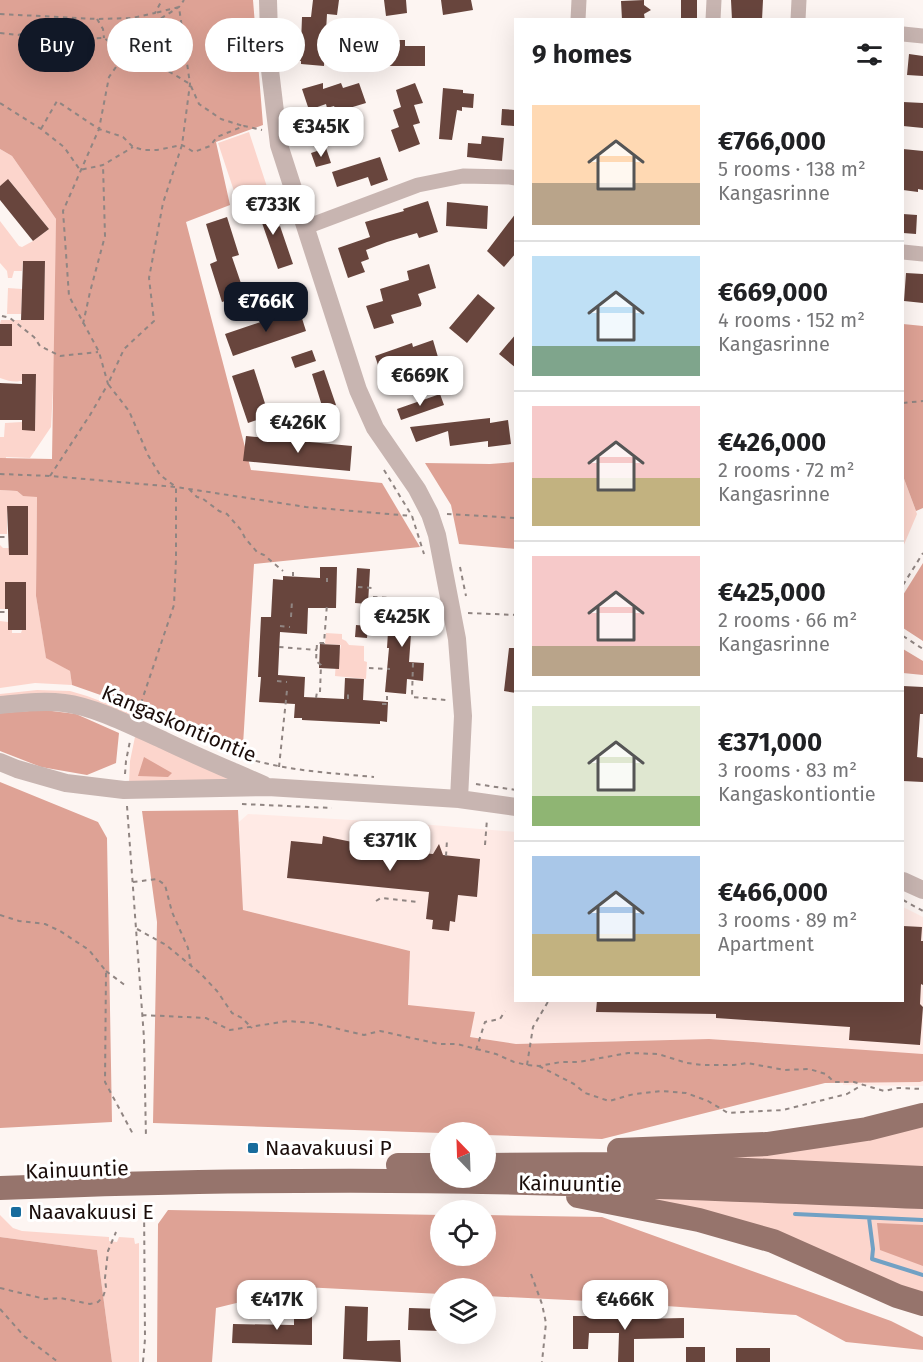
<!DOCTYPE html>
<html lang="en">
<head>
<meta charset="utf-8">
<style>
	body { margin:0; font-family:"Fira Sans",sans-serif; background:#f6f6f6; color:#202124; height:100vh; display:flex; flex-direction:column; font-size:22px; white-space:nowrap }
	* { box-sizing:border-box; margin:0 }
	p { font-size:20px; color:#757577 }
	.icon { flex:none; width:33px; height:33px; fill:none; stroke:currentColor; stroke-width:2; stroke-linecap:round; stroke-linejoin:round }
	.map { position:relative; flex:1; overflow:hidden }
	.sheet { position:absolute; left:514px; top:18px; width:390px; height:984px; display:flex; flex-direction:column; background:#fff; border-radius:0px; box-shadow:0 6px 24px #0002 }
	.sheet>* { flex:none }
	.banner { position:absolute; left:18px; top:18px; width:406px; height:54px; display:flex; gap:12px }
	.needle { width:39px; rotate:337deg }
	.buttons { position:absolute; left:430px; top:1122px; display:grid; gap:12px }
	.buttons a { display:grid; place-items:center; width:66px; height:66px; border-radius:50%; background:#fff; box-shadow:0 6px 24px #0002; font-size:30px }
	.price { position:absolute; translate:-50% -51px; padding:0 14px; border-radius:12px; background:#fff; color:#222; font-size:20px; line-height:39px; filter:drop-shadow(0 2px 3px #0008) }
	.price::after { content:''; position:absolute; left:50%; top:36px; width:18px; height:14px; margin-left:-9px; background:inherit; clip-path:polygon(0 0,100% 0,50% 100%) }
	.price.on { background:#111827; color:#fff }
	ul { padding:0; list-style:none }
	li { display:flex; align-items:center; gap:18px; height:150px; padding:0 18px }
	li+li { border-top:2px solid #e0e0e0 }
	li span { display:grid; place-items:center; flex:none; width:168px; height:120px; border-radius:0px; color:#555 }
	li>.icon { margin-inline-start:auto }
	span .icon { width:72px; height:72px; fill:#fffc; stroke-width:1 }
	li b { font-size:26px }
	h2 { display:flex; justify-content:space-between; align-items:center; height:72px; padding:0 18px; font-size:26px }
	.pill { padding:0 21px; border-radius:27px; background:#fff; box-shadow:0 6px 24px #0002; font-size:21px; line-height:54px }
	.pill.on { background:#111827; color:#fff }
	.map>svg:first-child { display:block }
	.built { fill:#ffeae5 }
	.green { fill:#fcd5cc }
	.forest { fill:#dea295 }
	.lines { fill:none; stroke-linecap:round; stroke-linejoin:round }
	.stream { stroke:#71a1c4; stroke-width:4 }
	.building { fill:#68453d }
	.path { stroke:#908582; stroke-width:2; stroke-dasharray:4.5 4.5; stroke-linecap:butt }
	.minor { stroke:#c8b5b1; stroke-width:15 }
	.tertiary { stroke:#c8b5b1; stroke-width:18 }
	.trunk { stroke:#96746c; stroke-width:24 }
	.poi-dot { fill:#186c9d; stroke:#fff; stroke-width:2 }
	.labels { text-anchor:middle; dominant-baseline:central; stroke-width:6; stroke-linejoin:round; paint-order:stroke }
	.street-label { font-size:21px; fill:#1b0d0a; stroke:#fff }
	.poi-label { font-size:21px; fill:#1b0d0a; stroke:#fff; text-anchor:start }
</style>
</head>
<body>
<div class="map">
<svg width="923" height="1362" viewBox="0 0 923 1362">
	<rect width="100%" height="100%" fill="#fdf5f2"/>
	<path class="built" d="M248,814L420,824L516,832V1000H903V907L923,917V1086L843,1085L845,1048L709,1039L516,1044L469,1037L475,1012L408,1006L410,951L243,910L239,822Z"/>
	<path class="green" d="M249,132L271,199L240,209L218,143Z
		M0,149L12,156L56,219L55,353L51,427L30,458L6,457L5,472H0V437H4L5,423L22,422V430H35L36,375C21,382 16,384 0,378V346H12V324H0L1,320H44L45,262L23,261L22,271H14L12,278H8L7,271L0,263V221L19,246L22,247L33,241L49,229L9,180L0,186Z
		M8,288L22,289L21,314H7Z
		M903,476L917,514L903,547Z
		M0,490L17,491L23,496H37L36,596L46,657L70,671L72,685L35,683L0,688V621L8,622V630H12V633H21L22,630H26V582L5,609H0V545L3,548H9V555L28,554V506H7V534H0Z
		M326,633L342,634V639L346,641L349,645L364,646V661L367,662L366,679L335,676L336,660L340,650L341,645L325,644Z
		M37,690L70,691L87,696L132,713L133,716L131,722L0,700V694Z
		M136,732L250,783H129L130,761Z
		M923,1121V1169L694,1160Z
		M617,1195L923,1206V1300Z
		M0,1215L13,1228L22,1231L109,1237V1241L117,1242L119,1237L134,1238L135,1244L139,1243V1362H112L97,1250L0,1237Z"/>
	<path class="forest" d="M0,0H253L263,125L216,142L230,205L186,222L251,470L382,483L420,547L254,564L243,745L72,685L70,671L46,658L36,596L37,497L23,496L17,491L0,490V458L52,459L56,219L12,156L0,149Z
		M903,324L923,326V508L916,511L903,476Z
		M516,462V549L459,544L451,505L425,463L490,464Z
		M923,563V641L903,628V595Z
		M903,649L923,661V675L903,673Z
		M44,710L76,714L119,733L116,763L87,775L41,767L0,751V713Z
		M144,757L172,773L168,777L138,776Z
		M0,782L98,822L107,838L112,1122L0,1128Z
		M238,810L243,910L410,951L408,1005L475,1012L470,1037L516,1044L709,1039L923,1054V1081L920,1082L825,1083L602,1139L486,1135V1132L441,1133L153,1123L157,922L142,811Z
		M168,1210L441,1215V1256H486V1215L602,1217L891,1321L923,1337V1350L846,1342L796,1315L608,1302L486,1296V1288H441V1294L303,1287L216,1308L212,1362H157L158,1224Z
		M877,1223L923,1225V1266L880,1250Z
		M0,1237L97,1250L112,1362H0Z"/>
	<g class="lines">
		<path class="stream" d="M795,1214L923,1220
			M869,1218L873,1249L872,1259L923,1275"/>
	</g>
	<path class="building" d="M313,0H339L337,15L327,14L324,66L301,64V61H297V44H301L302,17H311Z
		M384,0H406L407,13L386,16Z
		M441,0H471L473,10L443,15Z
		M644,0V5L651,10L644,14L645,20H622L621,1Z
		M681,0H697V18H681Z
		M731,0H763L762,20H732Z
		M380,40H405V46H425V66H380Z
		M909,54L923,56V76L907,75Z
		M323,83V89L341,83L343,88L359,83L366,103L346,109L345,107L336,110L334,106L327,108L326,104L309,110L302,89Z
		M415,83L423,103L414,105L420,123L413,125L420,144L399,152L391,130L399,127L393,110L401,107L396,90Z
		M443,88L463,90V93L474,94L473,108L462,107V111L457,110L452,140L439,139Z
		M903,102L923,103V128L903,126Z
		M502,109L515,110L514,126L501,125Z
		M482,136L504,138L502,161L467,157L468,143L481,144Z
		M326,148L331,163L316,167L311,153Z
		M903,149L923,151V190L918,189V192L903,190Z
		M380,157L388,180L371,186L368,177L337,187L332,172Z
		M8,179L49,229L33,241L0,200V186Z
		M428,201L438,232L419,238L417,233L387,242L366,250L369,259L361,262L365,272L348,278L338,248L370,237L365,222L404,211L403,209Z
		M447,202L488,206L487,229L446,226Z
		M269,205L276,228L280,226L293,264L278,269L261,220L252,223L249,211Z
		M516,213V253L504,267L487,251Z
		M903,214L917,215L916,234L903,233Z
		M227,217L239,255L232,257L245,295L222,302L210,264L217,261L206,224Z
		M23,261H45L44,320H21Z
		M429,264L436,288L418,294L422,305L421,304V306L391,315L394,323L374,329L366,306L383,301L380,289L409,280L407,271Z
		M906,273L923,274V303L904,301Z
		M478,294L495,308L467,343L449,328Z
		M299,309L306,331L233,356L225,334Z
		M0,324H12V346H0Z
		M516,334V368L499,354Z
		M433,340L440,364L418,371L417,365L382,377L375,356L412,343L413,347Z
		M312,350L316,361L295,368L291,357Z
		M254,369L269,416L248,423L232,376Z
		M324,370L336,405L323,409L312,374Z
		M22,374H36L35,431L22,430V420H0V383L22,384Z
		M440,394L444,405L401,420L397,409Z
		M490,418V423L508,420L511,444L488,447V441L450,446L448,431L416,442L410,427Z
		M246,436L352,446L350,471L243,461Z
		M7,506H28V555H9Z
		M320,567H337L336,608H308L307,634L280,632L278,675L305,677L304,697L344,699L345,678L364,679L363,700L388,702L387,722L380,721V724L302,720V718H294L295,704L259,702L261,677H258L261,617H271L273,579L283,580V576L320,578Z
		M357,568L370,569L368,604L355,603Z
		M5,582H26V630H8V609H5Z
		M393,603L413,605L412,610L424,611L423,621L412,620L409,662L424,663L423,681L407,679L406,694L385,692L389,648H387L388,632H387L389,605H393Z
		M356,625L368,626L367,638L355,637Z
		M320,644L340,645L339,669L319,668Z
		M509,648H516V693L504,691Z
		M903,686L923,687V714H920L917,757L923,758V782L903,781Z
		M323,836L396,851L398,847L404,845L409,852L433,854L439,844L443,855L480,859L477,897L458,895L455,922L450,921L449,931L432,929L433,920L426,919L429,892L287,878L291,841L322,844Z
		M903,926L922,927L921,941H923V985L921,984L920,1004L923,1007L920,1045L849,1040L850,1027L716,1018V1014L596,1012L597,1000H903Z
		M345,1306L368,1307L367,1341L400,1340L401,1362L343,1359Z
		M294,1308L312,1309V1345L232,1343L233,1324L294,1325Z
		M409,1308L441,1309V1331L408,1330Z
		M619,1315L635,1316V1319L684,1318V1338L634,1339V1362H618L619,1333H589L588,1349H573V1316H619Z
		M686,1347H705V1362H686Z
		M736,1348H770V1362H736Z"/>
	<g class="lines">
		<path class="path" d="M0,14L97,19L132,18L155,13L162,0
			M97,19L103,29L104,38
			M0,33L18,35L37,29L79,39L104,38L114,45L128,47L190,84L199,104L221,119L243,126
			M0,103L41,129L64,147L80,170L103,165L133,147
			M41,129L57,101L99,129L123,137L133,147L144,150H157L182,145L194,152L210,146L217,137L244,126L262,130
			M2,316L10,318L34,337L40,346L60,356L98,352
			M83,324L90,292L105,236L103,165
			M903,403L923,401
			M384,470L412,516L424,554
			M0,474L50,476L176,487L306,507L412,516
			M50,476L90,415L108,384L99,352L69,296L63,211L99,129L109,77L141,31L179,7L184,0
			M189,489L197,497L202,498L219,511L227,514L241,530L245,538L257,552L264,555L283,571
			M447,514L516,518
			M0,537H9
			M460,567L466,596
			M293,576V572
			M327,582V578
			M903,585L923,553
			M358,587L373,588
			M373,597L433,600
			M0,612H8
			M468,613L516,615
			M412,614H414L416,599
			M291,617L292,601
			M280,626L290,627
			M371,632L390,634
			M903,636L923,649
			M279,647L317,650
			M413,663L412,697L446,700
			M369,668L390,669
			M277,681L287,682
			M320,692L321,665L316,661L317,643H324L327,604
			M316,698L317,692
			M348,699V694
			M382,704H387V696
			M138,712L174,605L176,559V487L160,475L148,455L129,411L108,384L124,349L154,321L149,278L163,203L182,145L190,84L179,7L155,13
			M189,734C209,742 229,753 249,759C290,771 332,773 374,777
			M279,767L287,690
			M125,774L126,761L130,741
			M476,784L516,790
			M242,804L332,808
			M127,806L144,1038L146,1138
			M485,845L487,819
			M446,856L447,840
			M133,882L157,879L165,885L172,912L188,948L191,966
			M903,900L923,911
			M376,901L381,898L418,902
			M0,915L19,921L45,924L60,931L89,950L106,971L105,1082L134,1136
			M137,929L166,945L201,974L217,991L232,1013L242,1018L252,1028
			M106,971L126,986
			M142,1015L206,1018L230,1030L288,1021L313,1023L364,1035L380,1031L439,1044H457L496,1054L514,1062L527,1065L539,1066L561,1062H579L628,1053L658,1054L687,1063L702,1065H734L747,1063L785,1070L809,1069L826,1074L834,1082H854L884,1091L898,1088L923,1089
			M476,1050L485,1022L500,1019L505,1011
			M527,1065L533,1027L549,1000
			M539,1066L574,1084L585,1093L609,1101L634,1094L662,1091L686,1093L708,1101L728,1113L783,1110L847,1094L862,1085
			M531,1274L542,1304L546,1323L542,1362
			M0,1288L45,1299L60,1298L90,1304L98,1302L103,1297L106,1288L105,1278L108,1251L116,1232
			M0,1309L24,1336L58,1362
			M143,1362L145,1339L144,1202"/>
		<path class="minor" d="M578,20L579,0
			M713,20L714,0
			M798,20L799,0
			M903,34L923,36
			M306,227L418,185L463,176L510,177L516,178
			M903,252L923,254"/>
		<path class="tertiary" d="M268,0L270,70L279,145L358,390L375,428L417,489L430,514L437,535L457,639L463,716L459,799
			M0,705C21,703 43,700 64,703C96,707 134,727 163,740C196,756 230,770 264,785
			M0,762L17,769L66,783L124,790L268,787L459,799L516,807
			M903,881L923,890"/>
		<path class="trunk" d="M619,1150L767,1144L867,1129L923,1115
			M398,1165H441
			M486,1165L618,1164L923,1178
			M0,1188C99,1184 198,1181 297,1181C506,1179 714,1189 923,1197
			M578,1196L699,1220L773,1241L897,1296L923,1304"/>
	</g>
	<g class="poi-dot">
		<rect x="247" y="1142" width="12" height="12" rx="3"/>
		<rect x="10" y="1206" width="12" height="12" rx="3"/>
	</g>
	<g class="labels">
		<g class="street-label">
			<text transform="translate(179 724) rotate(23)">Kangaskontiontie</text>
			<text transform="translate(77 1170) rotate(-2)">Kainuuntie</text>
			<text transform="translate(570 1184) rotate(1)">Kainuuntie</text>
		</g>
		<g class="poi-label">
			<text x="265" y="1148">Naavakuusi P</text>
			<text x="28" y="1212">Naavakuusi E</text>
		</g>
	</g>
</svg>
<div class="buttons">
<a><svg class="needle" viewBox="-14 -14 28 28"><path d="M0-13l5 13h-10z" fill="#e53935"/><path d="M0 13l5-13h-10z" fill="#757577"/></svg></a>
<a><svg class="icon" aria-label="locate" viewBox="0 0 24 24"><circle cx="12" cy="12" r="6"/><path d="M12 2v4M12 18v4M2 12h4M18 12h4"/></svg></a>
<a><svg class="icon" aria-label="layers" viewBox="0 0 24 24"><path d="M12 4l9 5-9 5-9-5zM3 14l9 5 9-5"/></svg></a>
</div>
<b class="price" style="left:321px;top:158px">€345K</b>
<b class="price" style="left:273px;top:236px">€733K</b>
<b class="price on" style="left:266px;top:333px">€766K</b>
<b class="price" style="left:420px;top:407px">€669K</b>
<b class="price" style="left:298px;top:454px">€426K</b>
<b class="price" style="left:402px;top:648px">€425K</b>
<b class="price" style="left:390px;top:872px">€371K</b>
<b class="price" style="left:277px;top:1331px">€417K</b>
<b class="price" style="left:625px;top:1331px">€466K</b>
<div class="banner">
<a class="pill on">Buy</a>
<a class="pill">Rent</a>
<a class="pill">Filters</a>
<a class="pill">New</a>
</div>
<section class="sheet">
<h2>9 homes<svg class="icon" aria-label="filters" viewBox="0 0 24 24"><path d="M4 7h16M4 17h16"/><circle cx="9" cy="7" r="2"/><circle cx="15" cy="17" r="2"/></svg></h2>
<ul>
<li><span style="background:linear-gradient(#ffd9b3 65%,#b9a48a 0)"><svg class="icon" aria-label="home" viewBox="0 0 24 24"><path d="M3 11l9-7 9 7M6 9v11h12V9"/></svg></span><div><b>€766,000</b><p>5 rooms · 138 m²</p><p>Kangasrinne</p></div></li>
<li><span style="background:linear-gradient(#bfe0f5 75%,#7fa58c 0)"><svg class="icon" aria-label="home" viewBox="0 0 24 24"><path d="M3 11l9-7 9 7M6 9v11h12V9"/></svg></span><div><b>€669,000</b><p>4 rooms · 152 m²</p><p>Kangasrinne</p></div></li>
<li><span style="background:linear-gradient(#f6c9c9 60%,#c2b280 0)"><svg class="icon" aria-label="home" viewBox="0 0 24 24"><path d="M3 11l9-7 9 7M6 9v11h12V9"/></svg></span><div><b>€426,000</b><p>2 rooms · 72 m²</p><p>Kangasrinne</p></div></li>
<li><span style="background:linear-gradient(#f6c9c9 75%,#b9a48a 0)"><svg class="icon" aria-label="home" viewBox="0 0 24 24"><path d="M3 11l9-7 9 7M6 9v11h12V9"/></svg></span><div><b>€425,000</b><p>2 rooms · 66 m²</p><p>Kangasrinne</p></div></li>
<li><span style="background:linear-gradient(#dfe7d0 75%,#8fb573 0)"><svg class="icon" aria-label="home" viewBox="0 0 24 24"><path d="M3 11l9-7 9 7M6 9v11h12V9"/></svg></span><div><b>€371,000</b><p>3 rooms · 83 m²</p><p>Kangaskontiontie</p></div></li>
<li><span style="background:linear-gradient(#a9c7e8 65%,#c2b280 0)"><svg class="icon" aria-label="home" viewBox="0 0 24 24"><path d="M3 11l9-7 9 7M6 9v11h12V9"/></svg></span><div><b>€466,000</b><p>3 rooms · 89 m²</p><p>Apartment</p></div></li>
</ul>
</section>
</div>
</body>
</html>
